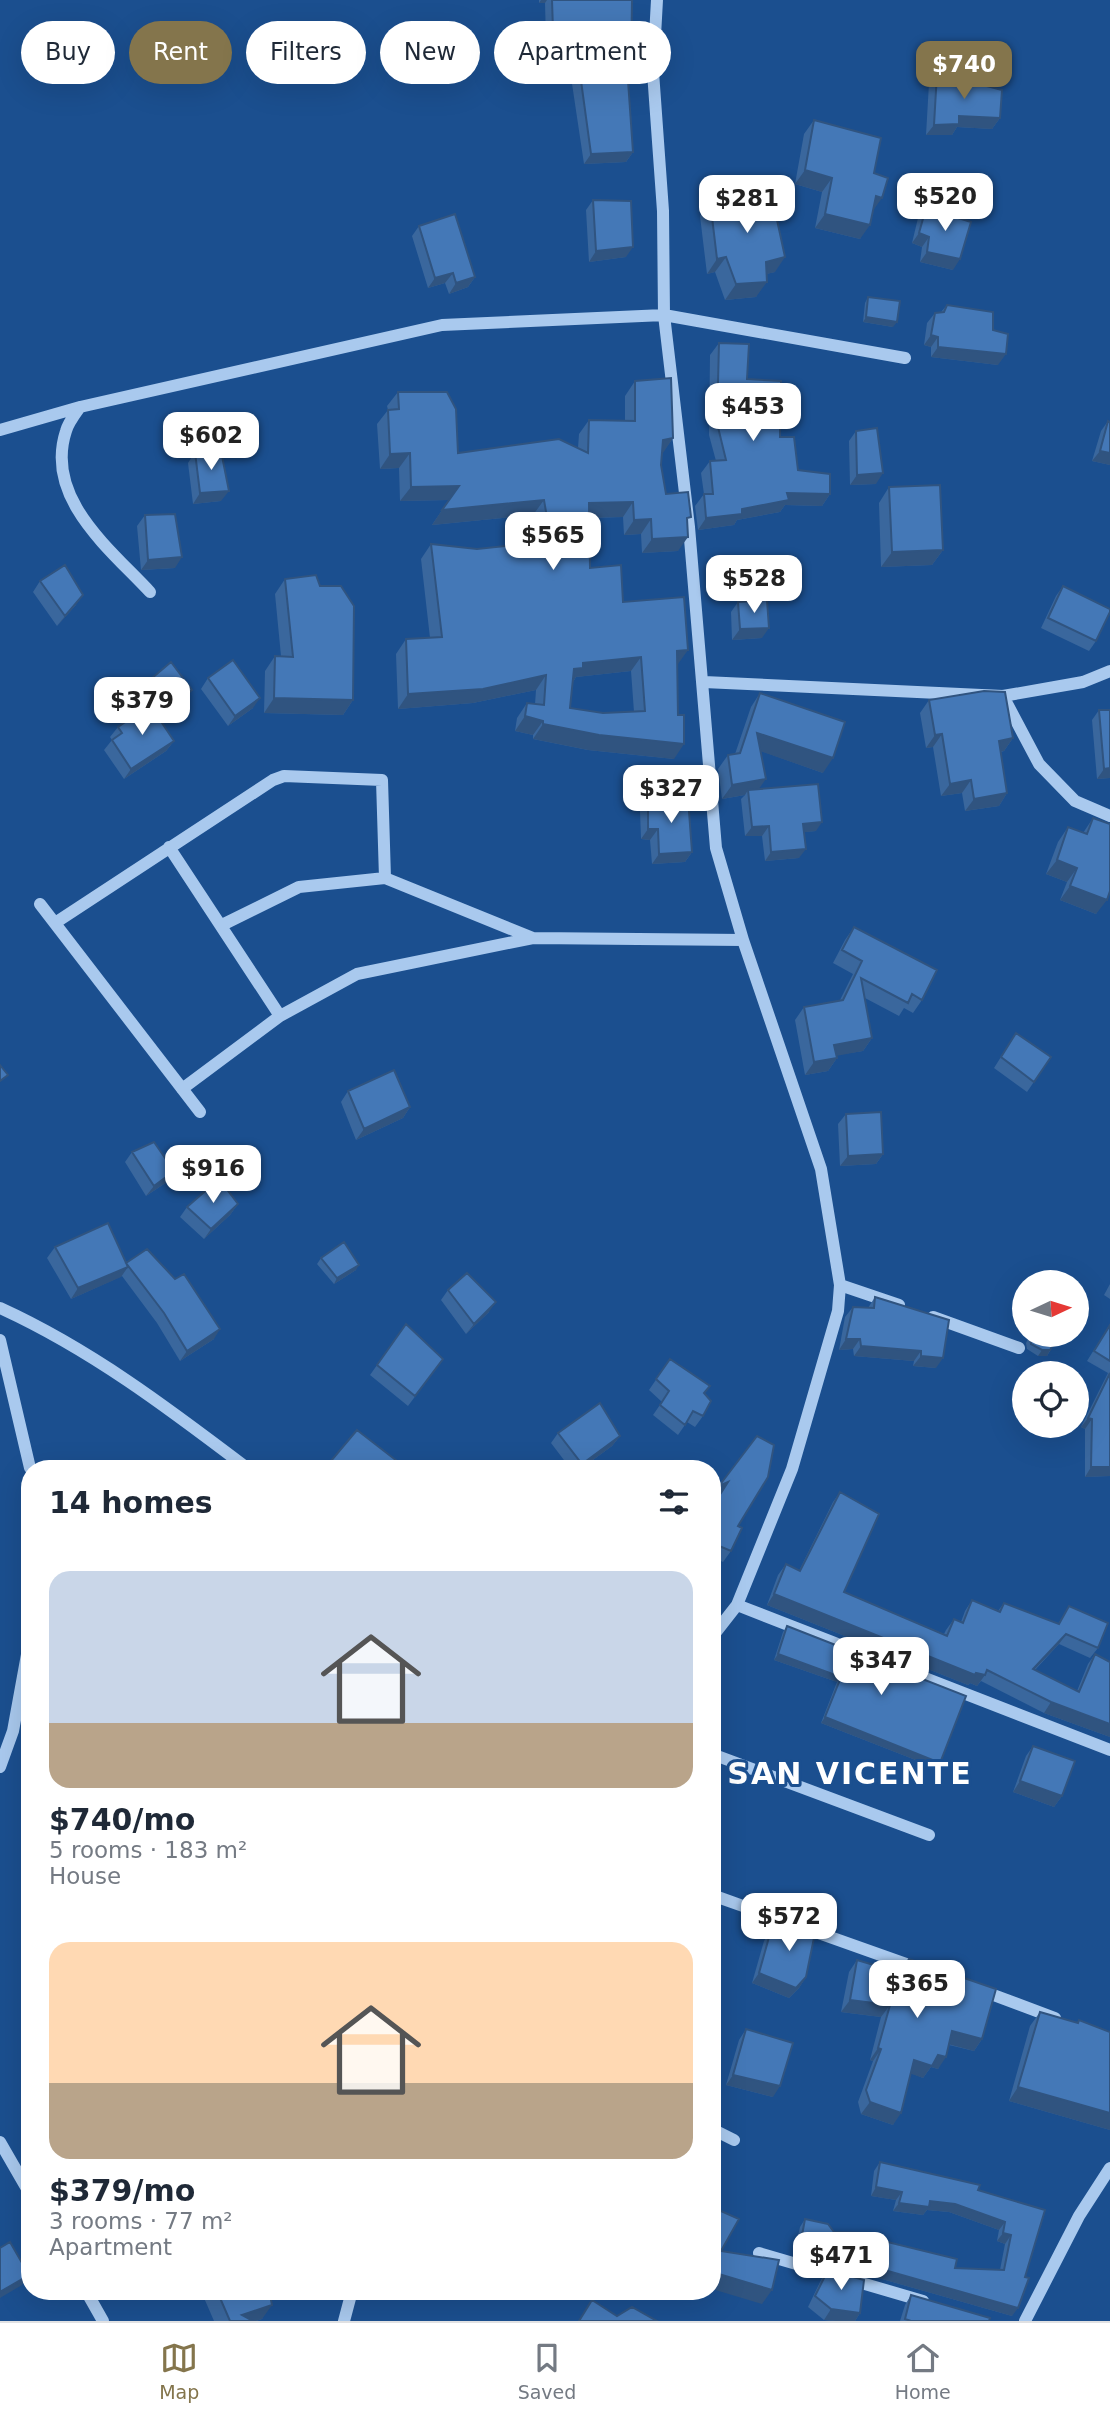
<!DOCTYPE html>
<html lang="en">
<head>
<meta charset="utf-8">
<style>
	body { margin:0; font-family:"DejaVu Sans",sans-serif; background:#f2f2f3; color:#1f2937; height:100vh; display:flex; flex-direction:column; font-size:26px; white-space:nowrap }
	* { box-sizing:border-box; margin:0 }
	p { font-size:23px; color:#747a83 }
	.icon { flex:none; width:38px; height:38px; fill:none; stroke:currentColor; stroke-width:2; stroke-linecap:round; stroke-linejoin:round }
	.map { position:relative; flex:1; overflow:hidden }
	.sheet { position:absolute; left:21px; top:1460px; width:700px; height:840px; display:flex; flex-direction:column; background:#fff; border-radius:28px; box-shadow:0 7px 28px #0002 }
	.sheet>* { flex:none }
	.guide { position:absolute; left:21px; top:21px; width:700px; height:63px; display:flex; gap:14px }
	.needle { width:46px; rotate:86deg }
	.controls { position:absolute; left:1012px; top:1270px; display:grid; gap:14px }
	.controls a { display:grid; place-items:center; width:77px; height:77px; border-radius:50%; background:#fff; box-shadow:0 7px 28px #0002; font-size:35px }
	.price { position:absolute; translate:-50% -60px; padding:0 16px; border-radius:14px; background:#fff; color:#222; font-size:23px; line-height:46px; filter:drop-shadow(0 2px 4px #0008) }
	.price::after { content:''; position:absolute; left:50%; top:42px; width:21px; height:16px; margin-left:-10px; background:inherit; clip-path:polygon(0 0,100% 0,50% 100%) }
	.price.on { background:#84754c; color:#fff }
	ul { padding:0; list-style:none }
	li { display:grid; align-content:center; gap:14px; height:371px; padding:0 28px }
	li span { display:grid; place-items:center; height:217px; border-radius:21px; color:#555 }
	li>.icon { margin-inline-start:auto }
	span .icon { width:126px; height:126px; fill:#fffc; stroke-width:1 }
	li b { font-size:30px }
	h2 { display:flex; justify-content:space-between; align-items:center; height:84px; padding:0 28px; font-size:30px }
	.chip { padding:0 24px; border-radius:32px; background:#fff; box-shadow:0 7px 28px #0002; font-size:24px; line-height:63px }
	.chip.on { background:#84754c; color:#fff }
	.tabs { display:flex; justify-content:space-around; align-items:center; height:98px; border-top:2px solid #e0e1e3; background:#fff; font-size:19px; color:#747a83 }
	.tabs a { display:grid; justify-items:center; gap:4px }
	.tabs .on { color:#84754c }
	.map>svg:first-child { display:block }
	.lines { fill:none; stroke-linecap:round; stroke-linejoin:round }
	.minor { stroke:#a9c9ee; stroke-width:12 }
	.wall { fill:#3a679d; fill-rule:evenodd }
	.shaded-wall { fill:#305480 }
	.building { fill:#4478b7; stroke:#305480; stroke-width:2; fill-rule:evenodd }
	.labels { text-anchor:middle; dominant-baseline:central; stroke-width:6; stroke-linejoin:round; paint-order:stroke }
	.district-label { font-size:30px; font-weight:bold; letter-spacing:2px; fill:#fff; stroke:#1b4f8f }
</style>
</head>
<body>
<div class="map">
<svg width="1110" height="2321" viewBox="0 0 1110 2321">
	<rect width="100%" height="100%" fill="#1b4f8f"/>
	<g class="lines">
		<path class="minor" d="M657,0L653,72L663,211L664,315L689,527L716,848L743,940L821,1169L840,1285L838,1311L792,1469L737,1605L712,1637
			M80,407C75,414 68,423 66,431C44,498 110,549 150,592
			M0,430L80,407L442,325L664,315L905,358
			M704,682L1003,696L1083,682L1110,671
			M1003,696L1039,764L1075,801L1110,816
			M169,847L280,1016
			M40,904L200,1112
			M55,923L273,780L284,776L382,780L385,878
			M222,925L299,887L385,878L533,938
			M182,1089L280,1016L357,974L533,938L743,940
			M840,1285L899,1305
			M0,1308C90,1349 168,1408 247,1468
			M933,1317L1019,1348
			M0,1340L30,1468
			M737,1605L1110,1750
			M712,1754L929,1835
			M0,1767L13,1731L30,1638
			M712,1895L920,1969
			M980,1990L1055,2018
			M712,2129L734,2140
			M0,2142L30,2194
			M759,2253L923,2301
			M86,2291L103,2321
			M344,2321L352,2291
			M1025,2321L1079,2216L1110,2168"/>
	</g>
	<path class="wall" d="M539,0H632L627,71L633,152L626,162L584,164L571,77H562L561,38L546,40L545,3H539Z
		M937,73L1000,118L992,129L957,127L952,135H926L929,83Z
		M814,120L874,173L873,211L860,239L815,228L822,192L795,184L804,134Z
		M593,200L626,257L589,262L586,210Z
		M710,200L775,272L766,274L756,297L725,300L715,272L707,274L700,216Z
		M926,208L953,270L920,262L922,247L912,243L918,218Z
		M419,226L475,277L468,287L449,294L445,283L428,288L412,236Z
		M868,297L893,327L863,322L865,303Z
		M947,305L993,330L998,365L931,357V347L924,345L927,323L935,313L941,312Z
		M719,343L747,379L798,470L830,494L822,506L785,505L780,512L737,520L734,525L698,530L695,506L704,494L701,473L710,461H716L709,435L710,355Z
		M635,381L673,438L662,453L661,465L666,494L687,522L678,551L642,553L641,534L624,535L623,517L590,518V568L623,602L678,664L674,759L588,750L533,739V735L515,731L517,718L527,703L535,704L536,690L473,703L398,709L396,654L406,639L430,638L421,559L431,544L477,549L538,543L533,515L432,525L449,500L400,501L399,468L380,469L377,424L388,410L387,406L398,392L458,453L578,448L579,434L589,420L625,421V396ZM631,671L634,712L603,713L570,708L573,682L576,677Z
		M1108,421L1110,422V465L1092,461L1101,431Z
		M856,431L876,484L850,485L849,441Z
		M195,452L221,501L193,504L188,463Z
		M889,487L943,550L932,565L881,567L879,503Z
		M145,515L175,568L141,570L137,526Z
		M285,579L353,700L343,715L264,713L265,671L275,656H281L275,594Z
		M40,581L76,605L57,626L33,592Z
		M1063,586L1096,641L1089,651L1041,628L1056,596Z
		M738,602L762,638L732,640L731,612Z
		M208,678L253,708L228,726L201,689Z
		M145,684L185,700L160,719L174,741L166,751L124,779L104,750L112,740L110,737L118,727L148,707L138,694Z
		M760,693L823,773L761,751L758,789L816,831L804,832L799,858L765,861L762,836H745L741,799L745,795L722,799L718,769L728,755L735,754L751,707Z
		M929,700L1013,738L1004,751L1001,752L1007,793L999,806L965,811L962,793L941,796L933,747L926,748L920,713Z
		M1099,710L1110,778L1097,779L1092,720Z
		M648,800L692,852L685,862L652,864L650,840L641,839L640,811Z
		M1093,818L1109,892L1096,914L1060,900L1067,882L1046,874L1058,842L1068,827L1083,833Z
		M854,927L922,1000L913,1013L904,1008L899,1016L865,998L872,1038L863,1051L836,1055L837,1058L828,1071L805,1075L795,1020L804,1007L840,1000L853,974L833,963L845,940Z
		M1016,1033L1051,1057L1027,1092L994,1068Z
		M348,1091L410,1107L403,1118L356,1140L341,1102Z
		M846,1114L883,1154L876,1164L840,1166L838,1124Z
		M132,1152L174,1171L167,1182L146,1196L125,1162Z
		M238,1204L230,1215L204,1239L180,1217L187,1207Z
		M55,1247L126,1263L214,1339L180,1361L157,1323L122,1276L71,1299L47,1258Z
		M321,1258L356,1270L334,1284L317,1264Z
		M1110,1284V1299L1104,1295Z
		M448,1290L489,1312L466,1334L441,1300Z
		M875,1297L936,1368L913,1366L914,1361L854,1356L853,1349L839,1350L845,1317L853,1307L868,1308Z
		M406,1324L443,1359L408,1406L370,1375Z
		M1110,1324V1476L1085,1477V1429L1081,1427L1108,1373L1087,1361Z
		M1030,1335H1059L1047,1356H1038L1027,1349L1026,1343Z
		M670,1359L704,1394L703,1416L695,1427L687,1422L678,1435L653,1415L662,1402L649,1390Z
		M558,1433L620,1436L612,1446L582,1468H570L551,1443Z
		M757,1436L738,1526L731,1551L723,1562L712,1557V1506Z
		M840,1492L844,1592L944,1634L946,1630L954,1619L961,1622L965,1611L972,1600L998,1611L1004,1603L1058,1624L1069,1606L1098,1648L1090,1658L1059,1644L1035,1670L1077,1691L1088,1664L1095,1654L1110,1737L1044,1713L981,1681L977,1686L970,1683L968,1685L767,1605L778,1575L786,1564L799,1571L833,1502Z
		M787,1626L936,1768L821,1723L837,1682L774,1660L783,1632Z
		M1033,1746L1062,1796L1054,1807L1013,1792L1026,1756Z
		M788,1918L806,1977L799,1988L789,1998L752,1983L764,1941L771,1930L780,1931Z
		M909,1959L982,2039L974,2051L949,2045L938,2069L931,2067L923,2078L911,2073L893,2125L861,2114L858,2102L873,2061L870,2060L881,2017L841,2012L849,1972L857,1960L900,1972Z
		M1040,2012L1077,2023L1079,2020L1110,2032V2130L1009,2101L1030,2026Z
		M746,2029L773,2097L726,2085L739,2040Z
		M880,2162L1045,2210L1012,2316L794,2254L800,2227L805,2219L834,2232L871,2238L955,2268L1000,2270L1005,2244L997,2241L999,2230L949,2212L927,2210L923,2215L893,2211L896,2200L871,2196L874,2171Z
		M828,2270L860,2313L855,2321H836L824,2320L808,2307L821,2280Z
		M201,2291H277L271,2300L262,2319L256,2321H214Z
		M911,2295L989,2321H900L905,2305Z"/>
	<path class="shaded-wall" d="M541,0H547L545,3H539Z
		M568,28L561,38L546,40L553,30Z
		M569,66H579L571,77H562Z
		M959,116L1000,118L992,129L957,127L952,135H926L934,125Z
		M633,152L626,162L584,164L591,154Z
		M805,170L832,178L822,192L795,184Z
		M876,196L882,198L872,212Z
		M825,214L870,225L860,239L815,228Z
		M919,233L929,237L922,247L912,243Z
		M633,247L626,257L589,262L596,251Z
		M927,252L960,259L953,270L920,262Z
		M726,257L715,272L707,274L717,259Z
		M785,257L775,272L755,277L766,262Z
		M453,273L445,283L428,288L435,278Z
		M475,277L468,287L449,294L456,283Z
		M767,282L756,297L725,300L736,284Z
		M866,317L897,322L893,327L863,322Z
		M931,335L938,337L931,347L924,345Z
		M938,347L1006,354L998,365L931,357Z
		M673,438L663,453L652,454L663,440Z
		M1100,451L1110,453V465L1092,461Z
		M410,453L399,468L380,469L390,454Z
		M883,473L876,484L850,485L857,475Z
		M459,486L449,500L400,501L411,487Z
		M229,491L221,501L193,504L200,493Z
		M787,493L830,494L822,506L785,505L780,512L737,520L734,525L698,530L706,518L742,509Z
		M544,500L533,515L432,525L442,510Z
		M633,502L623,517L579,518L589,503Z
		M651,519L641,534L624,535L634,520Z
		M688,537L678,551L642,553L652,539Z
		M943,550L932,565L881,567L892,552Z
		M182,557L175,568L141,570L148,560Z
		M83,595L76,605L57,626L65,616Z
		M769,628L762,638L732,640L740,629Z
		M688,650L678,664L677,651Z
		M641,657L631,671L576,677L573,682L574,669L583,663Z
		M546,675L536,690L473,703L398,709L408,694Z
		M192,690L185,700L159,720L166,709Z
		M260,698L253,708L228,726L235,716Z
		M274,698L353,700L343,715L264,713Z
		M525,716L543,721L533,735L515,731Z
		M543,724L684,744L674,759L588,750L533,739Z
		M757,733L833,758L823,773L748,747Z
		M942,734L933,747L926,748L935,735Z
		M1013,738L1004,751L990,753L999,741Z
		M174,741L166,751L124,779L131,769Z
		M1110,768V778L1097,779L1104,769Z
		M766,779L756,793L748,790L745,795L722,799L732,785Z
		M971,780L962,793L941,796L950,784Z
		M1007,793L999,806L965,811L974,799Z
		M822,822L816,831L797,833L803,824Z
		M769,826L762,836H745L752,827Z
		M648,829H658L650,840L641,839Z
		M806,849L799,858L765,861L771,852Z
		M692,852L685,862L652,864L659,854Z
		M1057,860L1077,868L1067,882L1046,874Z
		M1070,886L1107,900L1096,914L1060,900Z
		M872,1038L863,1051L825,1058L834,1045Z
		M837,1058L828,1071L805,1075L814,1062Z
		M410,1107L403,1118L356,1140L364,1129Z
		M883,1154L876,1164L840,1166L848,1156Z
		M174,1171L167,1182L146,1196L154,1186Z
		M238,1204L230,1215L204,1239L211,1229Z
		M359,1265L356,1270L334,1284L337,1278Z
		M128,1267L121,1277L71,1299L78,1288Z
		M496,1302L489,1312L466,1334L474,1324Z
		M220,1329L214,1339L180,1361L187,1351Z
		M846,1339H860L853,1349L839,1350Z
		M861,1346L921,1351L914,1361L854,1356Z
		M1042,1350H1050L1047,1356H1038Z
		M921,1356L943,1358L936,1368L913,1366Z
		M1088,1418L1092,1419L1085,1429L1081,1427Z
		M620,1436L612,1446L582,1468H579L582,1464Z
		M1091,1467H1110V1476L1085,1477Z
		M728,1482L721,1492L712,1496L719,1486Z
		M774,1594L976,1673L985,1675L977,1686L970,1683L968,1685L767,1605Z
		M1066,1634L1059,1644L1025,1679L1033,1669Z
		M778,1654L841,1677L837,1682L774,1660Z
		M1051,1702L1110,1724V1737L1044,1713Z
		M825,1717L940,1763L936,1768L821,1723Z
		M1020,1781L1062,1796L1054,1807L1013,1792Z
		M759,1973L806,1977L799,1988L789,1998L752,1983Z
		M850,2000L890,2005L881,2017L841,2012Z
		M952,2031L982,2039L974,2051L944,2043Z
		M878,2048L881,2049L873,2061L870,2060Z
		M938,2055L946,2057L938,2069L931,2067L923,2078L906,2072L914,2060Z
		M733,2075L780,2086L773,2097L726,2085Z
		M1018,2087L1110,2113V2130L1009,2101Z
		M870,2102L901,2113L893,2125L861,2114Z
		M876,2187L902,2192L896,2200L871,2196Z
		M930,2201L955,2204L1005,2222L999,2230L949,2212L927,2210L923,2215L893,2211L899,2203Z
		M1003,2233L1011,2235L1005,2244L997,2241Z
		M800,2246L1018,2308L1012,2316L794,2254Z
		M712,2272L772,2290L762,2304L712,2289Z
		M29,2275L22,2285L0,2298V2292Z
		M276,2291H277L269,2303L272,2305L262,2319L256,2321H238L242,2315Z
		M831,2309L860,2313L855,2321H836L824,2320Z"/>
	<path class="building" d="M552,0H632L631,66H627L633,152L591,154L579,66H569L568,28L553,30Z
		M937,73L1002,90L1000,118L959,116V124L934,125Z
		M814,120L881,138L874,173L888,178L882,198L876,196L870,225L825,214L832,178L805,170Z
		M771,192L785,257L766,262L767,282L736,284L726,257L717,259L710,200Z
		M593,200L631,201L633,247L596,251Z
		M926,208L971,222L960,259L927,252L929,237L919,233Z
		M455,214L475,277L456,283L453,273L435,278L419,226Z
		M868,297L900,301L897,322L866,317Z
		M947,305L993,312V330L1008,334L1006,354L938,347V337L931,335L935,313L944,312Z
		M719,343L749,344L747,379L781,381L780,437H794L798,470L830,474V494L787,493L789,500L742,509V514L706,518L704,494H713L710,461L726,460L717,423Z
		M671,378L673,438L663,440L661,465L666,494L688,492L691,517L687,518L688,537L652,539L651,519L634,520L633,502L589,503L590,568L621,565L623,602L684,597L688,650L677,651L678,715H684V744L599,735L543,724V721L525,716L527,703L544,705L546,675L483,689L408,694L406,639L442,637L431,544L477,549L551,541L544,500L442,510L459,486L411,487L410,453L390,454L388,410L399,409L398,392H447L456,409L458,453L559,439L588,453L589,420L635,421V381ZM641,657L645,711L603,713L570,708L574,669L583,668V663Z
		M1108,421L1110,422V453L1100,451Z
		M877,428L883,473L857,475L856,431Z
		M221,451L229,491L200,493L195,452Z
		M940,485L943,550L892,552L889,487Z
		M175,514L182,557L148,560L145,515Z
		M65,565L83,595L65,616L40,581Z
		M316,575L320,586H341L354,606L353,700L274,698L275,656L293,657L285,579Z
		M1063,586L1110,609V612L1096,641L1048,618Z
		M767,600L769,628L740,629L738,602Z
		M233,660L260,698L235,716L208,678Z
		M171,662L192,690L166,709L145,684Z
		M984,691L1005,692L1013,738L999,741L1007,793L974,799L971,780L950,784L942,734L935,735L929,700Z
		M760,693L845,722L833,758L757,733L766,779L732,785L728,755L740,753Z
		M150,705L174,741L131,769L112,740L122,733L118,727Z
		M1099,710H1110V768L1104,769Z
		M818,784L822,822L803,824L806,849L771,852L769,826L752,827L748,790Z
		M688,798L692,852L659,854L658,829H648V800Z
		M1093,818L1110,824V891L1107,900L1070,886L1077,868L1057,860L1068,827L1087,834Z
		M854,927L937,970L922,1000L912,994L908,1003L861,978L872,1038L834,1045L837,1058L814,1062L804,1007L843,1000L862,961L842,950Z
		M1016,1033L1051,1057L1034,1082L1001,1057Z
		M0,1065L8,1075L0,1081Z
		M394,1070L410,1107L364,1129L348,1091Z
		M881,1112L883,1154L848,1156L846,1114Z
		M154,1142L174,1171L154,1186L132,1152Z
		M219,1179L238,1204L211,1229L187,1207Z
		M108,1223L128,1267L78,1288L55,1247Z
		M344,1242L359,1265L337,1278L321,1258Z
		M147,1249L175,1279L184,1274L220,1329L187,1351L164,1313L126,1263Z
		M467,1273L496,1302L474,1324L448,1290Z
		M875,1297L949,1320L943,1358L921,1356V1351L861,1346L860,1339H846L853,1307L874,1308Z
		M406,1324L443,1359L415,1396L377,1365Z
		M1110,1325V1361L1094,1351Z
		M1031,1335H1059L1050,1350H1042L1031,1344L1030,1337Z
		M670,1359L710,1386L704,1393L711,1401L703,1416L693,1411L685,1425L660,1405L669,1391L656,1379Z
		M1110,1373V1467H1091L1092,1419L1088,1418Z
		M600,1403L620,1436L582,1464L558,1433Z
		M357,1430L406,1468H325Z
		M757,1436L774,1445L768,1477L738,1526L742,1528L731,1551L712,1543V1507L728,1482L719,1486Z
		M657,1464L659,1468H649Z
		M840,1492L879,1514L844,1592L947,1636L954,1619L963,1623L972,1600L1000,1612L1004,1603L1059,1624L1069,1606L1108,1623L1098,1648L1066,1634L1033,1669L1079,1692L1095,1654L1110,1662V1724L1051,1702L987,1670L985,1675L976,1673L975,1675L774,1594L786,1564L800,1571Z
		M787,1626L966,1696L940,1763L825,1717L841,1677L778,1654Z
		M1033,1746L1075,1761L1062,1796L1020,1781Z
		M788,1918L816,1928L806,1977L796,1988L759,1973L771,1930L782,1931Z
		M909,1959L996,1989L982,2039L952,2031L946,2057L938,2055L932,2066L914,2060L901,2113L870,2102L866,2090L881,2049L878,2048L890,2005L850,2000L857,1960L901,1973Z
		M1040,2012L1078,2023L1079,2020L1110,2032V2113L1018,2087Z
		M746,2029L793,2043L780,2086L733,2075Z
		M712,2116L718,2124L712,2133Z
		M880,2162L980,2185L978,2190L1045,2210L1025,2277L1029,2278L1018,2308L800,2246L805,2219L828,2224L834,2232L871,2233V2238L957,2259L955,2268L1004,2270L1011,2235L1003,2233L1005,2222L955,2204L930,2201L929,2207L899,2203L902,2192L876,2187Z
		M712,2207L739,2219L721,2251L779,2260L772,2290L712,2272Z
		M10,2242L29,2275L0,2292V2248Z
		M828,2270L864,2280L860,2313L831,2309L815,2296Z
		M217,2291H276L270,2295L272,2305L242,2315L253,2321H230Z
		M911,2295L990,2318L989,2321H911L905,2319Z
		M592,2300L617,2316L632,2307L657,2321H579Z"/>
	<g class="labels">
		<g class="district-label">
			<text x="850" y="1773">SAN VICENTE</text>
		</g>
	</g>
</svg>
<div class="controls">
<a><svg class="needle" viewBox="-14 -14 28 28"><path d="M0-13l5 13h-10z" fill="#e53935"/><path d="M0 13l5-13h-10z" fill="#747a83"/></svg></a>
<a><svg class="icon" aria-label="locate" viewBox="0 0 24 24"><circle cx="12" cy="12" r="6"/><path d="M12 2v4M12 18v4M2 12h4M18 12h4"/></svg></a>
</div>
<b class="price on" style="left:964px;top:101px">$740</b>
<b class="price" style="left:945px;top:233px">$520</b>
<b class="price" style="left:747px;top:235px">$281</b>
<b class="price" style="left:753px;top:443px">$453</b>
<b class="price" style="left:211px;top:472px">$602</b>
<b class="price" style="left:553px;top:572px">$565</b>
<b class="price" style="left:754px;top:615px">$528</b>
<b class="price" style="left:142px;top:737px">$379</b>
<b class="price" style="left:671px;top:825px">$327</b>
<b class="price" style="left:213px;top:1205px">$916</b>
<b class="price" style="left:881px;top:1697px">$347</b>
<b class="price" style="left:789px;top:1953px">$572</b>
<b class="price" style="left:917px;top:2020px">$365</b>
<b class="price" style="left:841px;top:2292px">$471</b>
<div class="guide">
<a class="chip">Buy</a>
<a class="chip on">Rent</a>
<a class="chip">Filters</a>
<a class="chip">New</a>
<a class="chip">Apartment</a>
</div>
<section class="sheet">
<h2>14 homes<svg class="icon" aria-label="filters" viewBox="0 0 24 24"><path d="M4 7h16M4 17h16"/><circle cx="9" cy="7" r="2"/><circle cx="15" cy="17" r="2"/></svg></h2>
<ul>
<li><span style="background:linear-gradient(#c9d6e8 70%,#b9a48a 0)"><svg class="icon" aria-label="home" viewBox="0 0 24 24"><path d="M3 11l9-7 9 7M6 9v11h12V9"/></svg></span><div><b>$740/mo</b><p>5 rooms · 183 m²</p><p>House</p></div></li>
<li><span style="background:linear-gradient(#ffd9b3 65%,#b9a48a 0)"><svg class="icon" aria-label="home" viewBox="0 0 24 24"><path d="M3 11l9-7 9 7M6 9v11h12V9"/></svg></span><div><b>$379/mo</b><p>3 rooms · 77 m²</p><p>Apartment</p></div></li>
</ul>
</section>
</div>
<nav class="tabs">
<a class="on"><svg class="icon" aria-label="map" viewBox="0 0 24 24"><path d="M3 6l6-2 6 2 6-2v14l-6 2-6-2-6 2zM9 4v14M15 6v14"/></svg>Map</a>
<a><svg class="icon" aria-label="saved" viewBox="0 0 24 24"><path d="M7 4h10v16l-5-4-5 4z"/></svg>Saved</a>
<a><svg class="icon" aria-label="home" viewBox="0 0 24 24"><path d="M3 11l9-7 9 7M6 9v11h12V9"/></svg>Home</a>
</nav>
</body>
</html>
